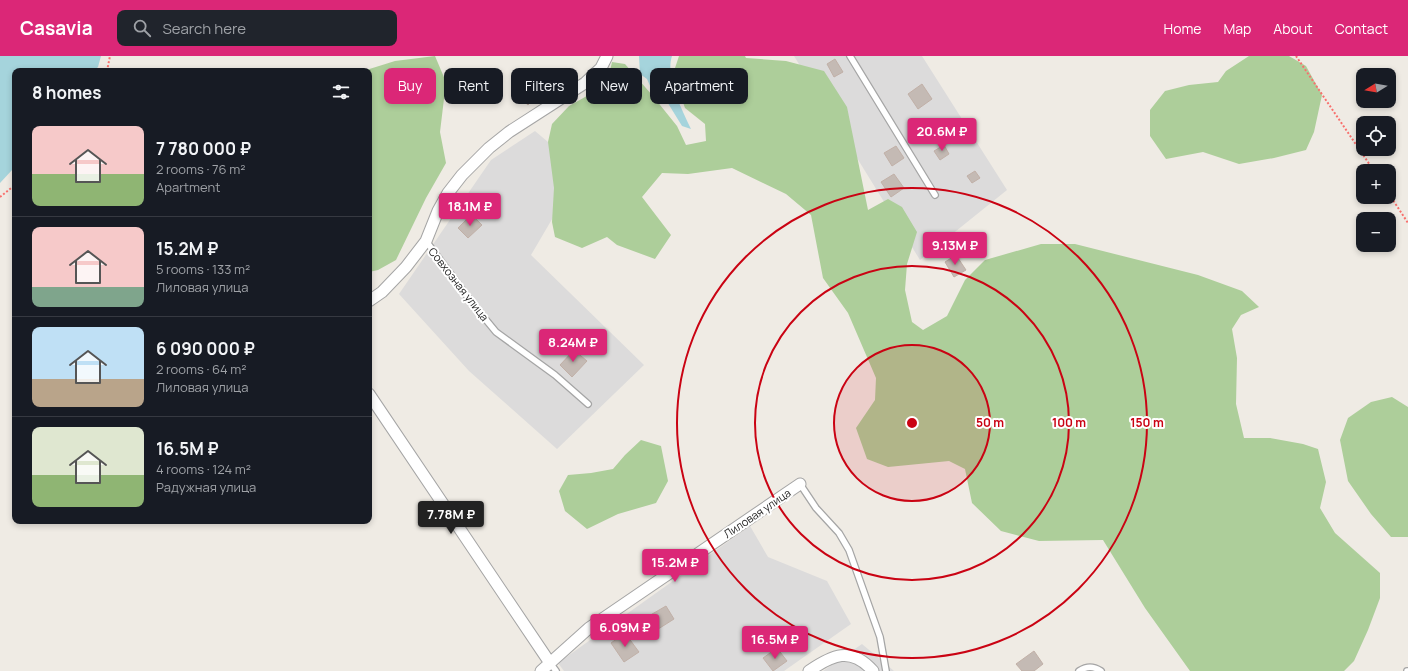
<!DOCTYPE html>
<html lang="en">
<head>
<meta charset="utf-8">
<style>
	body { margin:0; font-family:Manrope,sans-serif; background:#20242c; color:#f1f3f6; height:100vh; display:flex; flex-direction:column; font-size:15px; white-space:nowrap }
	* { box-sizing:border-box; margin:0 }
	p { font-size:13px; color:#9ea1a6 }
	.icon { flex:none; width:22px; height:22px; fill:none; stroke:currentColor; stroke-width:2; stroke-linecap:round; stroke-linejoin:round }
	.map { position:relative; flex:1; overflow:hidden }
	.details { position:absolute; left:12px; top:12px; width:360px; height:456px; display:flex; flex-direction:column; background:#171b24; border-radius:8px; box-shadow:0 2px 6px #0003 }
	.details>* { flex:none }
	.guide { position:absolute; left:384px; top:12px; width:380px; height:36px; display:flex; gap:8px }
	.needle { width:26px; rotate:259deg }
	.fabs { position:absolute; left:1356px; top:12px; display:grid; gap:8px }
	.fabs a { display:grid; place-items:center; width:40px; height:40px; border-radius:8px; background:#171b24; box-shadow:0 2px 6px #0003; font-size:20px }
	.price { position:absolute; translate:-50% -34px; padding:0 9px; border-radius:4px; background:#db2777; color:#fff; font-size:13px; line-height:26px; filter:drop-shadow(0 1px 2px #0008) }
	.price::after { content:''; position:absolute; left:50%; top:24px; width:12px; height:9px; margin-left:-6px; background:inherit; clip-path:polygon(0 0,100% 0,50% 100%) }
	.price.active { background:#222; color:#fff }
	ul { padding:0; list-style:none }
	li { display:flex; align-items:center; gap:12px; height:100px; padding:0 20px }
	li+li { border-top:1px solid #363941 }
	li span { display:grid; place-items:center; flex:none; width:112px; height:80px; border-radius:8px; color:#555 }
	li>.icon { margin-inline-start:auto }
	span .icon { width:48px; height:48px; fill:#fffc; stroke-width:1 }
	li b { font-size:17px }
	h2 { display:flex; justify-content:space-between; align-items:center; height:48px; padding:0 20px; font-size:17px }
	.chip { padding:0 14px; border-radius:8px; background:#171b24; box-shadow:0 2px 6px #0003; font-size:14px; line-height:36px }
	.chip.active { background:#db2777; color:#fff }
	header { display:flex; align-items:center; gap:24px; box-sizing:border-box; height:56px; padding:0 20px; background:#db2777; color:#fff }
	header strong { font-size:19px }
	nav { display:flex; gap:22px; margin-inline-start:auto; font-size:14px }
	.search { width:280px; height:36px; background:#20242c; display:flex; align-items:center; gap:10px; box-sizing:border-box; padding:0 14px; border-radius:8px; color:#9ea1a6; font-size:15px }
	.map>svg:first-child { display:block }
	.residential { fill:#dcdbdb }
	.forest { fill:#adce9a }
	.water { fill:#a5d4dc }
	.building { fill:#c4bab4; stroke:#c1b0a7 }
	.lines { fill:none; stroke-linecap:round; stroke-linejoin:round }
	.lane-casing { stroke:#a5a5a5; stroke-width:8 }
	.street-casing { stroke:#a5a5a5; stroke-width:13 }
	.path { stroke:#f8706d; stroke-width:2; stroke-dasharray:2 2; stroke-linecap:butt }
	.lane { stroke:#fff; stroke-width:5.5 }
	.street { stroke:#fff; stroke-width:11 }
	.ring { fill:none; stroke:#ca0313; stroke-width:2 }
	.labels { text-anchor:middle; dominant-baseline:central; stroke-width:4; stroke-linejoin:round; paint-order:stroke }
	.street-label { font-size:11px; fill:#1e1e1e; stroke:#fff }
	.centre { fill:#ca0313; stroke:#fff; stroke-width:2 }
	.ring-label { font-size:12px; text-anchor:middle; font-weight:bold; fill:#ca0313; stroke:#fff; stroke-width:4; stroke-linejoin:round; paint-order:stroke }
</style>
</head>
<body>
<header>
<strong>Casavia</strong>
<div class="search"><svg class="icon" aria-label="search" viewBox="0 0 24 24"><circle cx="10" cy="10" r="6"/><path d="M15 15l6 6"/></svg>Search here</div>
<nav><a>Home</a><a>Map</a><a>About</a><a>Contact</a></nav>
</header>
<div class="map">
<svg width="1408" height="615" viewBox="0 0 1408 615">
	<rect width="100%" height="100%" fill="#efebe4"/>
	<path class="residential" d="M794,0H922L1007,134L920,204Z
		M535,75L548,86L580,124L565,141L531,199L644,309L557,393L469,315L399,238L491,104Z
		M750,470L768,501L827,525L851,568L784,615H564L558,607Z
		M862,588L894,615H823Z"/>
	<path class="forest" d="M435,0L446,26L440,76L446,107L426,142L396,204L378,214L369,216V15H363L395,5Z
		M679,0H745L746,2L786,5L824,15L847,51L868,154L888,143L902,151L917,176L907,208L905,234L912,266L923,274L947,260L965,224L985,204L1041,188H1075L1198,219L1242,235L1259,251L1241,259L1232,273L1237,302L1236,348L1244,382H1270L1303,388L1318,393L1326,426L1320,452L1335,477L1380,517V542L1368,574L1354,605L1344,615H1190L1145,552L1103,484L1039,485L1001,475L972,447L965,413L949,405L888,411L867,403L856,372L875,344L876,322L848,257L823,222L811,159L786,138L732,112L688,118L662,117L642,141L671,179L655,203L617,189L607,181L582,192L555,181L552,166L554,132L548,86L552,68L569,50L601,32L609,19L612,6L625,8L652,39L677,70L686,89L706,85L705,68L685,52L673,18Z
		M1249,0H1289L1306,10L1322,39L1314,76L1306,94L1274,102L1239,108L1203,96L1166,103L1150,80V54L1165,35L1189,29L1218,26L1226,15Z
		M1392,341L1408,351V481H1391L1371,458L1348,425L1340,384L1348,362L1371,346Z
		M641,384L661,390L668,425L656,447L618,458L587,473L565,455L559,435L568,419L591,417L613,413L625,399Z"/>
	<path class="water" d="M0,0H101L98,11L94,15H84L79,13L53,15H15V106L13,113L0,127Z
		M639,0H672C665,22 682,53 691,73L682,70L666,44L651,32L647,23L640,18Z"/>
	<path class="building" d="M835,3L843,16L834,21L827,8Z
		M531,28L540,36L528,49L519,41Z
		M922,28L932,43L918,53L908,38Z
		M944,89L949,98L940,104L934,95Z
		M896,90L904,102L892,110L884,97Z
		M975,115L980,122L972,127L967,120Z
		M894,118L904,132L891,141L881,126Z
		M475,162L482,169L468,182L458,172L467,163L471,167Z
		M956,199L966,214L954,221L945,206Z
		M574,294L587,305L572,321L560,309Z
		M666,550L674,563L655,575L647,561Z
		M625,577L639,596L624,606L611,587Z
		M777,592L787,605L773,615L763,602Z
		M1034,595L1043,608L1034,615H1022L1016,608Z"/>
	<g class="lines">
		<g class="lane-casing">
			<path id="lane" d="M850,0L935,139
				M426,185L473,248L496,276L555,319L588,348
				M800,428L816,452L839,477L849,494L880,581L886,615
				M550,607L556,615
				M1079,615C1087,610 1093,610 1101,615
				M1407,615H1408"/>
		</g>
		<g class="street-casing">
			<path id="street" d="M369,245L382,236L406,211L426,185L438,155L448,137L462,119L489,92L509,76L585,27L601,12L607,0
				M369,338L550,607
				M541,615L589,572L800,428
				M809,615C832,599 851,590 873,615"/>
		</g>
		<path class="path" d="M1296,0L1374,115
			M107,15L110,0
			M1389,138L1408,167
			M0,141L15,129"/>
		<use href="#lane" class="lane"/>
		<use href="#street" class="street"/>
	</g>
	<circle cx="912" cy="367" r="78" fill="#ca0313" fill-opacity=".12"/>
	<g class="ring">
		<circle cx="912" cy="367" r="78"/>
		<circle cx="912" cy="367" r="157"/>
		<circle cx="912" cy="367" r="235"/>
	</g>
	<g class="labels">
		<g class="street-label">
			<text transform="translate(459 228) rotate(52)">Совхозная улица</text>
			<text transform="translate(757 457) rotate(-34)">Лиловая улица</text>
		</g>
	</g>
	<circle cx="912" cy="367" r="6" class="centre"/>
	<g class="ring-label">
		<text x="990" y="371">50 m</text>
		<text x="1069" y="371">100 m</text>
		<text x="1147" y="371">150 m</text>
	</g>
</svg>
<div class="fabs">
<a><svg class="needle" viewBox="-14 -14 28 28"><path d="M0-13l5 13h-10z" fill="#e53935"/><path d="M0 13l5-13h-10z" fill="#9ea1a6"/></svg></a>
<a><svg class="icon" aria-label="locate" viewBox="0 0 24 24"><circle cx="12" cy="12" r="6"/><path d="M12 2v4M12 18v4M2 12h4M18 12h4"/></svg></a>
<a>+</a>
<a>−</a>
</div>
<b class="price" style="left:942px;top:96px">20.6M ₽</b>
<b class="price" style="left:470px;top:171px">18.1M ₽</b>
<b class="price" style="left:955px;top:210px">9.13M ₽</b>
<b class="price" style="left:573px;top:307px">8.24M ₽</b>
<b class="price active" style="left:451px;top:479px">7.78M ₽</b>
<b class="price" style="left:675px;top:527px">15.2M ₽</b>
<b class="price" style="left:625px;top:592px">6.09M ₽</b>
<b class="price" style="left:775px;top:604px">16.5M ₽</b>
<div class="guide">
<a class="chip active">Buy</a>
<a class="chip">Rent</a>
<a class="chip">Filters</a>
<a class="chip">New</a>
<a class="chip">Apartment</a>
</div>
<section class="details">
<h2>8 homes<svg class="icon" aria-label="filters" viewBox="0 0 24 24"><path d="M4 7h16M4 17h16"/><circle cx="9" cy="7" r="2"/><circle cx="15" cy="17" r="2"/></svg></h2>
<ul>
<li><span style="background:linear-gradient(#f6c9c9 60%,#8fb573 0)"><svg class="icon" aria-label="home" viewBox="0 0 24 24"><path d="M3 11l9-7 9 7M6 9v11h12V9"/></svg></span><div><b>7 780 000 ₽</b><p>2 rooms · 76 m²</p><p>Apartment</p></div></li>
<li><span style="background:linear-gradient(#f6c9c9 75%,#7fa58c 0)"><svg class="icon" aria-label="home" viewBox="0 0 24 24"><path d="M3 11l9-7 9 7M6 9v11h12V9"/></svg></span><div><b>15.2M ₽</b><p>5 rooms · 133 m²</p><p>Лиловая улица</p></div></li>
<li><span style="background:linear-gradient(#bfe0f5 65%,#b9a48a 0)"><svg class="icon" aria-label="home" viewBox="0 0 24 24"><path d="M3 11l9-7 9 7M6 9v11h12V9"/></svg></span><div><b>6 090 000 ₽</b><p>2 rooms · 64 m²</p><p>Лиловая улица</p></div></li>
<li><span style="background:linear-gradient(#dfe7d0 60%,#8fb573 0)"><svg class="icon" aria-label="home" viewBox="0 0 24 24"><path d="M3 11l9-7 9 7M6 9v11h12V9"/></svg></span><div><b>16.5M ₽</b><p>4 rooms · 124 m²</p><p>Радужная улица</p></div></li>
</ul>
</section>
</div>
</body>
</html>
